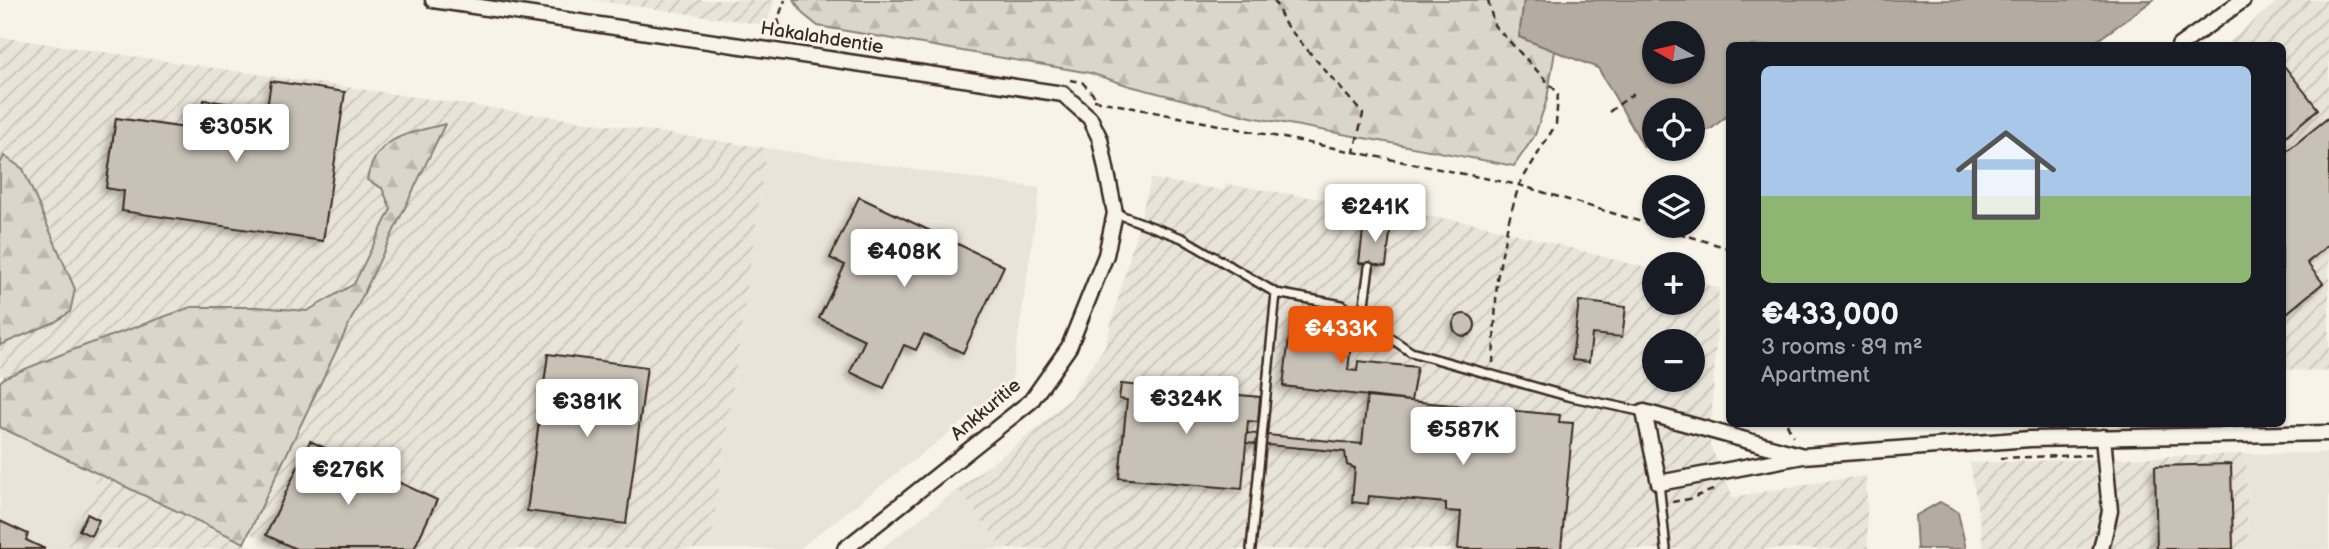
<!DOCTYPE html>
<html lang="en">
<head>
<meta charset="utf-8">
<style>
	body { margin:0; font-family:"Balsamiq Sans",sans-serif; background:#242831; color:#f1f3f6; height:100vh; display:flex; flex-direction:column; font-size:26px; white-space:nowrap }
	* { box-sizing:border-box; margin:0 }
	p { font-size:23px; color:#9ea1a6 }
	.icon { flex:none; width:38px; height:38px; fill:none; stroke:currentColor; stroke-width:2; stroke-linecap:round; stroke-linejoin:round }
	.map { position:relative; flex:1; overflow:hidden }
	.drawer { position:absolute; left:1726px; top:42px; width:560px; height:385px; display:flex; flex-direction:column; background:#171b24; border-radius:10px; box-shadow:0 2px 5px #0004 }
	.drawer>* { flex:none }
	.needle { width:46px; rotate:278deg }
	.controls { position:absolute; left:1642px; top:21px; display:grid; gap:14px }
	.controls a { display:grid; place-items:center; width:63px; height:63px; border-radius:50%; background:#171b24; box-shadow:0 2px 5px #0004; font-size:35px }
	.price { position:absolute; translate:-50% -60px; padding:0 16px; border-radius:7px; background:#fff; color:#222; font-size:23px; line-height:46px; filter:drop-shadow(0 2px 4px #0008) }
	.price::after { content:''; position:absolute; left:50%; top:42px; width:21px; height:16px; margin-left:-10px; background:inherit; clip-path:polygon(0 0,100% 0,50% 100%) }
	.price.current { background:#ea580c; color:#fff }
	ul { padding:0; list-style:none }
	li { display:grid; align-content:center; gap:14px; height:371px; padding:0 35px }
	li span { display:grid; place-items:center; height:217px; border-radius:10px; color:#555 }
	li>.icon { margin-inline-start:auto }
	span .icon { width:126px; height:126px; fill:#fffc; stroke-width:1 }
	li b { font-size:30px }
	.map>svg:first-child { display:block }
	.built { fill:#e9e4d9 }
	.industrial { fill:url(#industrial-furrows); fill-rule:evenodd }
	.forest { fill:url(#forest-firs); stroke:#8b8074; stroke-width:2 }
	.water { fill:#b4aca0; stroke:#84786c; stroke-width:2; fill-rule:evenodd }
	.building { fill:#c8c1b6; stroke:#3b2a1e; stroke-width:2; filter:url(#shadow) }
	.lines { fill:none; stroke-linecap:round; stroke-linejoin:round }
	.lane-casing { stroke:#3b2a1e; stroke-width:12 }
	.street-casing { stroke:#3b2a1e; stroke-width:19 }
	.path { stroke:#3b2a1e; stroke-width:2.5; stroke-dasharray:7 5; stroke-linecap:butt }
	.lane { stroke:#f7f3e8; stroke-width:7 }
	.street { stroke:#f7f3e8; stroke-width:14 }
	.labels { text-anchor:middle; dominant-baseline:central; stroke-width:6; stroke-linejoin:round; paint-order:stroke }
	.street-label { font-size:19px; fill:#3b2a1e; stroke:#f7f3e8 }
</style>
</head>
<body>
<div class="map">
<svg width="2329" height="549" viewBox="0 0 2329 549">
	<defs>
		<pattern id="industrial-furrows" width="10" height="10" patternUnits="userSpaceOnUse" patternTransform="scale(1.75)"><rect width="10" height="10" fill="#e9e4d9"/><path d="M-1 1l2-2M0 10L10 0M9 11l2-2" fill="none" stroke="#c9c4ba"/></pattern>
		<pattern id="forest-firs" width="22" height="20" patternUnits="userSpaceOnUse" patternTransform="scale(1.75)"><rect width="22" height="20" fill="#dbd6cb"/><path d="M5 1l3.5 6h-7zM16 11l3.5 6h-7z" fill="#bdb8ae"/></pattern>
		<filter id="shadow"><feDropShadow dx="-4.5" dy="4.5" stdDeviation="3.5" flood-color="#0004"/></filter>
	</defs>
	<rect width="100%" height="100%" fill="#f7f3e8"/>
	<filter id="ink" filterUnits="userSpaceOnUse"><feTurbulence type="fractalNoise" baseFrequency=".0143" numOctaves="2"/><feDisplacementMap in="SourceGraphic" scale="14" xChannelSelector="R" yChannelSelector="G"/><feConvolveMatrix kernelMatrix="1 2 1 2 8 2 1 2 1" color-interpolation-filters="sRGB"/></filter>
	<g filter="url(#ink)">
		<path class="built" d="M767,148L1040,188L1011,385L799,549H710Z
			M0,427L99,474L66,549H0Z
			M2329,453V549H2248L2246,454Z
			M958,489L1004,549H881Z"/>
		<path class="industrial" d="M593,0H775L766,25Z
			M2279,0H2329V372L2282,369V46H2224Z
			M0,37L767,148L710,549H283L249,533L264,502L0,375Z
			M1151,179L1224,190L1226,184L1479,224L1654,270V303H1692V280L1719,288L1710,445L1733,497L1831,480L1866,476L1868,549H1004L958,489L1034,431L1070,398L1105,346ZM1654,341H1692V380H1654Z
			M2246,454L2248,549H1984L1970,463Z
			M99,474L256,549H66Z"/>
		<path class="forest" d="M794,0H1524L1519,37L1555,51L1547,99L1535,135L1514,166L1251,117L1130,86L1090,73L818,26L803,14Z
			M445,124L244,543L0,427V382L5,377L75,349L191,307H258L307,311L354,284L391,209L382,188L367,180C375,136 408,134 445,124Z
			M4,156L23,169L75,289L70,312L55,322L0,345V164Z"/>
		<path class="water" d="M1524,0H2153L2091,45L1729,46V114L1711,129L1692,134V110H1654V145L1644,147L1598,68L1519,37ZM1654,33H1692V72H1654Z
			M1940,502L1958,512L1966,549H1917L1915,516Z"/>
		<path class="building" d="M2285,67L2318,109L2282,139V69Z
			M271,81L345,92L323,241L122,211L124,191L106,188L116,118L200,130L204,100L267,109Z
			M2329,117V244L2307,263L2323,283L2282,317V155Z
			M859,197L1004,266L963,353L924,334L916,350L904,345L884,388L850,372L865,340L819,318L845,265L830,258Z
			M1364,223L1391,226L1386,266L1359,263Z
			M1579,301L1626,307L1622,337L1592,334L1589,362L1572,360Z
			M1453 325a11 11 0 1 1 22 0a11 11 0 1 1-22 0Z
			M1291,322L1353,329L1348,370L1357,371L1358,361L1417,367L1411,401L1283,386Z
			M548,354L647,367L626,524L527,511Z
			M1121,384L1260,397L1258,422L1248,421L1242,489L1119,478L1127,400L1119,399Z
			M1367,397L1560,415L1559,422L1573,423L1561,549H1458L1461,512L1446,511V503L1369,496L1368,504L1352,502L1355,468L1347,465L1345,452L1246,443L1247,433L1362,444Z
			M310,441L437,500L414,549H296L266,535Z
			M2231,464L2233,549H2157L2155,466Z
			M87,514L99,520L91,536L79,530Z
			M0,521L28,534L26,540L45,549H0Z"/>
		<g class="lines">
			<g class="lane-casing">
				<path id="lane" d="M1115,213L1182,238L1276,293L1251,549
					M1276,293L1342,305L1411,352L1567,396L1644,412
					M1362,319L1369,267
					M1659,483L1666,549"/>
			</g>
			<g class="street-casing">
				<path id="street" d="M433,0L1063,94L1090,118L1100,139L1115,213L1106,255L1069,347L1031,401L845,549
					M2179,46L2243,0
					M1803,456L1644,412L1659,483L1803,456L2030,439L2329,433
					M2101,549L2110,511L2103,437"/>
			</g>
			<path class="path" d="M1274,0L1285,24L1363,114L1354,152
				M1488,0L1494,25L1558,93L1556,124L1519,185L1508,223L1497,279L1493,363
				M783,37L778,19L785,0
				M1070,80L1082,82L1100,102
				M1094,100L1519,185L1728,248L1729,252
				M1609,112L1634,93
				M1787,424L1793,436
				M2000,458L2091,455
				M1672,502L1689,499L1713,490"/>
			<use href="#lane" class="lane"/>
			<use href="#street" class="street"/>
		</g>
	</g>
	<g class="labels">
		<g class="street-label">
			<text transform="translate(822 38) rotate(9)">Hakalahdentie</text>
			<text transform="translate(986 410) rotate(-40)">Ankkuritie</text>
		</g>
	</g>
</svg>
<div class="controls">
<a><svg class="needle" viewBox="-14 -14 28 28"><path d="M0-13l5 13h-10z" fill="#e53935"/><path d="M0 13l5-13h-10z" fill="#9ea1a6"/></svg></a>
<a><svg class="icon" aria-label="locate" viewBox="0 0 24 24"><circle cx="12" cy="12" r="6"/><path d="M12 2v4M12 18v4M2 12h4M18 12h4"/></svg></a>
<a><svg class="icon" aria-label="layers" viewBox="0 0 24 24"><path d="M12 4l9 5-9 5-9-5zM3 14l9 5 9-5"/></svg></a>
<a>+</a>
<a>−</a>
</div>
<b class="price" style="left:236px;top:164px">€305K</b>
<b class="price" style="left:1375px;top:244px">€241K</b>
<b class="price" style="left:904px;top:289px">€408K</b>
<b class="price current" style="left:1341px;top:366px">€433K</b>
<b class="price" style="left:1186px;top:436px">€324K</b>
<b class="price" style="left:587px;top:439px">€381K</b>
<b class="price" style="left:1463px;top:467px">€587K</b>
<b class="price" style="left:348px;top:507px">€276K</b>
<section class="drawer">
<ul>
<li><span style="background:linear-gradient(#a9c7e8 60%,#8fb573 0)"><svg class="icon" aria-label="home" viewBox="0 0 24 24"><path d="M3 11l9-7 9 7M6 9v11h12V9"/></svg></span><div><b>€433,000</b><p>3 rooms · 89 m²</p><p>Apartment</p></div></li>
</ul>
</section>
</div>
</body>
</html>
